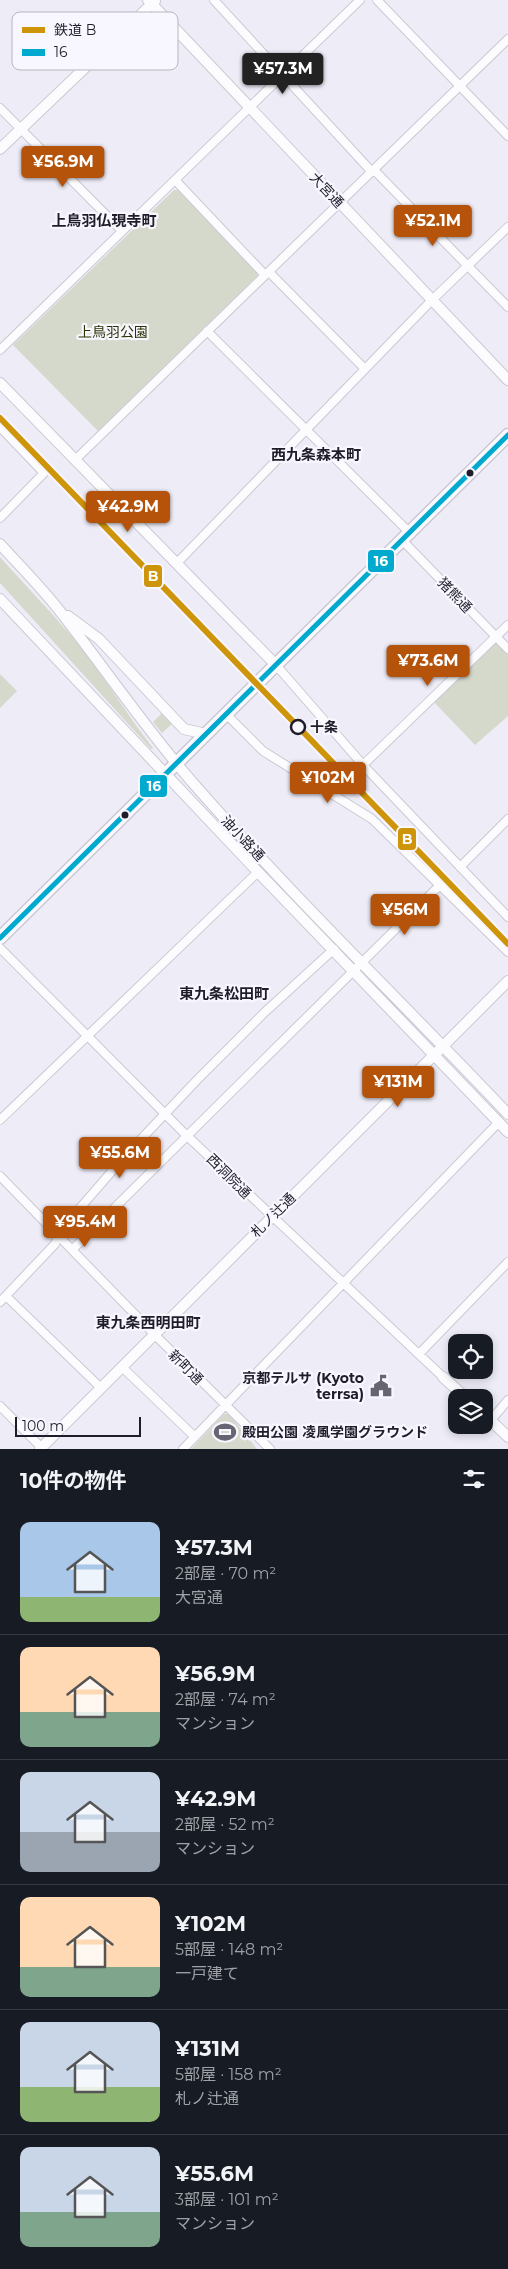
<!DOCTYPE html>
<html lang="ja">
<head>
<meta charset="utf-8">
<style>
	body { margin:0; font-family:Montserrat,"Noto Sans JP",sans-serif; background:#20242c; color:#f1f3f6; height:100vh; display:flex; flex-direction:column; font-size:19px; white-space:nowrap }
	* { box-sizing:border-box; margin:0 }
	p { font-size:16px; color:#9ea1a6 }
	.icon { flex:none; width:28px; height:28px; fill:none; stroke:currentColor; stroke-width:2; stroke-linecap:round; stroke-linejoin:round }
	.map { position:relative; height:1449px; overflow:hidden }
	.details { display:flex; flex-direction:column; background:#171b24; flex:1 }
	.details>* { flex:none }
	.fabs { position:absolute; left:448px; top:1334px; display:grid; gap:10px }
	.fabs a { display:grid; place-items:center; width:45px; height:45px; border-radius:10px; background:#171b24; box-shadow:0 2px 8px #0003; font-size:25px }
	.scale { position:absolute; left:15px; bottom:12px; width:126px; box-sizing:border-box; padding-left:5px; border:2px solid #201d2a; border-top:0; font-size:14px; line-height:18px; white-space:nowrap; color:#201d2a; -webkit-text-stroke:4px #f8f6fe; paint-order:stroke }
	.price { position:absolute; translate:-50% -42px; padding:0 11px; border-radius:5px; background:#b45309; color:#fff; font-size:16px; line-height:32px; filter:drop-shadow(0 1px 2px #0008) }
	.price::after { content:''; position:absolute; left:50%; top:30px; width:15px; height:11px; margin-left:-8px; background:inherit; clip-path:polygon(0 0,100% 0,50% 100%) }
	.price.current { background:#222; color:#fff }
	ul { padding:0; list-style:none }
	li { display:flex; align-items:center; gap:15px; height:125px; padding:0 20px }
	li+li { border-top:1px solid #363941 }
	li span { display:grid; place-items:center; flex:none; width:140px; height:100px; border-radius:10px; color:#555 }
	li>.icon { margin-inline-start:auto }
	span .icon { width:60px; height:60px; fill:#fffc; stroke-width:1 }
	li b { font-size:21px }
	h2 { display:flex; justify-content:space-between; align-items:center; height:60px; padding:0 20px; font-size:21px }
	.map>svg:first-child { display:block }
	.green { fill:#d5d9cb }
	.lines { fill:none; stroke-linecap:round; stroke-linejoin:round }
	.minor-casing { stroke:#cbc8d4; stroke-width:10 }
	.tertiary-casing { stroke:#cbc8d4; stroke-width:12 }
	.primary-casing { stroke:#cbc8d4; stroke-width:15 }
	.minor { stroke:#fcfcfe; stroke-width:8 }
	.tertiary { stroke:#fcfcfe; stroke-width:10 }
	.primary { stroke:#fcfcfe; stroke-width:12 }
	.bus-1-casing { stroke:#f8f6fe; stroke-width:9 }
	.bus-1 { stroke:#00a9ce; stroke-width:5 }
	.rail-1-casing { stroke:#f8f6fe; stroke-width:10 }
	.rail-1 { stroke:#ce940a; stroke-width:6 }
	.bus-dot { fill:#201d2a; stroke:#f8f6fe; stroke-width:2 }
	.stop-dot { fill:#f8f6fe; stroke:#201d2a; stroke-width:2.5 }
	.labels { text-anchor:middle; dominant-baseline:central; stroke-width:4.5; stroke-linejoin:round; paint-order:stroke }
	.street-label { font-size:14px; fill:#201d2a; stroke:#f8f6fe }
	.park-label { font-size:14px; fill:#293300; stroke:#f8f6fe }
	.stop-label { font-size:14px; font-weight:bold; fill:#201d2a; stroke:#f8f6fe; text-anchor:start }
	.poi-label { font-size:14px; font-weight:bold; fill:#201d2a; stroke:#f8f6fe; text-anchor:end }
	.neighbourhood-label { font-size:15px; font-weight:bold; fill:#201d2a; stroke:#f8f6fe }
	.key { fill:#f8f6fe; stroke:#b7b5be; stroke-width:1 }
	.key-label { font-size:14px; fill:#201d2a }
	.line-badge { stroke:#f8f6fe; stroke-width:2 }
	.badge-label { font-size:14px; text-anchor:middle; font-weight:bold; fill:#fff }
</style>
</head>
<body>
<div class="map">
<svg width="508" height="1449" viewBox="0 0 508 1449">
	<rect width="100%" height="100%" fill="#eeecf7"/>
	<path class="green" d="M174,190H178L257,273V276L98,431L13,345Z
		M0,557C26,586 54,615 79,645C105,678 127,715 153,748L151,749L0,583Z
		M492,643H497L508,654V716L475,745L433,701Z
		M0,674L17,691L0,708Z
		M163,712L173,723L162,733L153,722Z
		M224,1414H229L257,1449H191Z"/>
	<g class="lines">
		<g class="minor-casing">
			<path id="minor" d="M214,0L372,172
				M377,0L508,136
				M0,108L122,231
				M374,170L508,307
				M175,180L265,275
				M269,272L365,369
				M207,331L410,533
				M0,350L360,0
				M0,427L44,473L0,518
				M75,460L508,39
				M402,540L508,649
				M176,564L431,301L508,227
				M276,665L363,765L508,917
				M226,714L263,751L372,819L508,952
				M363,765L508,625
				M460,867L508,819
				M0,948L184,1133L443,1377
				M0,1120L258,872
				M0,1176L158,1338L270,1449
				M72,1250L440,885
				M6,1296L101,1388
				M0,1302L55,1244L60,1231L126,1155L197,1080L265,1012L334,949
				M419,1354L508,1262
				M122,1367L195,1437
				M0,1406L43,1449
				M491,1420L508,1400
				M183,1449L499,1122"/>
		</g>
		<g class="tertiary-casing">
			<path id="tertiary" d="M148,0L508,380
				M0,149L155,1
				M0,383L276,665
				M0,544C20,566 41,587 59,610C104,667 145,728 193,783C293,897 403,1003 508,1114
				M0,599L258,872L508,1132
				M68,616L99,639L184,729L206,734
				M443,1377L466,1398
				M484,1414L508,1437
				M40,1449L508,981"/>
		</g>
		<g class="primary-casing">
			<path id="primary" d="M0,938L508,435"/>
		</g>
		<use href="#minor" class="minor"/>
		<use href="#tertiary" class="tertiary"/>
		<use href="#primary" class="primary"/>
		<g class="bus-1-casing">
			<path id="bus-1" d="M0,938L508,435"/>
		</g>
		<use href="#bus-1" class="bus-1"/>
		<g class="rail-1-casing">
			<path id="rail-1" d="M0,418L508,944"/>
		</g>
		<use href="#rail-1" class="rail-1"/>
	</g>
	<defs>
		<g id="civic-bare" transform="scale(1.725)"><path d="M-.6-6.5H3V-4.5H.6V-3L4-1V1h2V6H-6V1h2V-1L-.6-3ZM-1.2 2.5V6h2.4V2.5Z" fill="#686572" stroke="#f8f6fe" stroke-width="2.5" paint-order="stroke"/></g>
		<g id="stadium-bare" transform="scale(1.725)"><path d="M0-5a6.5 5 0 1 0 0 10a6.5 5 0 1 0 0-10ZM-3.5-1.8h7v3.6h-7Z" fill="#686572" stroke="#f8f6fe" stroke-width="2.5" paint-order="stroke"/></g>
	</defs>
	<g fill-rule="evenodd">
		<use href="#civic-bare" x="381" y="1386"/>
		<use href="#stadium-bare" x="225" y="1432"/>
	</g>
	<g class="bus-dot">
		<circle cx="470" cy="473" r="4.5"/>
		<circle cx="125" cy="815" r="4.5"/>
	</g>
	<circle class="stop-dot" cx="298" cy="727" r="7"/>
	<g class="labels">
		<g class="street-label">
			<text transform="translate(327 190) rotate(47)">大宮通</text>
			<text transform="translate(455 595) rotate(46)">猪熊通</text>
			<text transform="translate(243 838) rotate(47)">油小路通</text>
			<text transform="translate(229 1176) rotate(45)">西洞院通</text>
			<text transform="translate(273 1215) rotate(-45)">札ノ辻通</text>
			<text transform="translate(186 1367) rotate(45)">新町通</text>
		</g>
		<g class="park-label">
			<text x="113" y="332">上鳥羽公園</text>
		</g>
		<g class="stop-label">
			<text x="310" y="727">十条</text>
		</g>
		<g class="poi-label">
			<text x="364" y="1378">京都テルサ (Kyoto<tspan x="364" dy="16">terrsa)</tspan></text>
			<text x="242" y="1432" text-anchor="start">殿田公園 凌風学園グラウンド</text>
		</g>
		<g class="neighbourhood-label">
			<text x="104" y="220">上鳥羽仏現寺町</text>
			<text x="316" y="454">西九条森本町</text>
			<text x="224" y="993">東九条松田町</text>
			<text x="148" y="1322">東九条西明田町</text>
		</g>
	</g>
	<rect x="12" y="12" width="166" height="58" rx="8" class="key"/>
	<rect x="22" y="27" width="23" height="6" fill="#ce940a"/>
	<rect x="22" y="49" width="23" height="7" fill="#00a9ce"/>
	<g class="key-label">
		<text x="54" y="35">鉄道 B</text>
		<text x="54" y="57">16</text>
	</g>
	<g class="line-badge">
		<rect x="367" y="549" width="28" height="24" rx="5" fill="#00a9ce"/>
		<rect x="143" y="564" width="20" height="24" rx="5" fill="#ce940a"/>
		<rect x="139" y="774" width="29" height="24" rx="5" fill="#00a9ce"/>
		<rect x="397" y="827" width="20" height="24" rx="5" fill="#ce940a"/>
	</g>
	<g class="badge-label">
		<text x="381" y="566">16</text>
		<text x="153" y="581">B</text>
		<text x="154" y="791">16</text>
		<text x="407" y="844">B</text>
	</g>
</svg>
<div class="fabs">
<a><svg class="icon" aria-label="locate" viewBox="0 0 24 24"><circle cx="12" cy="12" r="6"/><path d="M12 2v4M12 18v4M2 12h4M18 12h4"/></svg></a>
<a><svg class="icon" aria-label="layers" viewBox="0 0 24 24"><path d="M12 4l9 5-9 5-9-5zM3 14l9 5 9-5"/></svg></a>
</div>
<div class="scale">100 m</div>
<b class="price current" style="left:283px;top:95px">¥57.3M</b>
<b class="price" style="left:63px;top:188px">¥56.9M</b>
<b class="price" style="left:433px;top:247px">¥52.1M</b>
<b class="price" style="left:128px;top:533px">¥42.9M</b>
<b class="price" style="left:428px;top:687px">¥73.6M</b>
<b class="price" style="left:328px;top:804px">¥102M</b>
<b class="price" style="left:405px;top:936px">¥56M</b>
<b class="price" style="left:398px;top:1108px">¥131M</b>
<b class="price" style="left:120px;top:1179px">¥55.6M</b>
<b class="price" style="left:85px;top:1248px">¥95.4M</b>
</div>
<section class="details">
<h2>10件の物件<svg class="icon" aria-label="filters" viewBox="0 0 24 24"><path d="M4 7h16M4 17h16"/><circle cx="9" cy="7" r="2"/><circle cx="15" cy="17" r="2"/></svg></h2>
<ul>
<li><span style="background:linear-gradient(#a9c7e8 75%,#8fb573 0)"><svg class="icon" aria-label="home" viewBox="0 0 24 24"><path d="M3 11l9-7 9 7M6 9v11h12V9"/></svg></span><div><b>¥57.3M</b><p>2部屋 · 70 m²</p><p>大宮通</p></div></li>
<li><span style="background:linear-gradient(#ffd9b3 65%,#7fa58c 0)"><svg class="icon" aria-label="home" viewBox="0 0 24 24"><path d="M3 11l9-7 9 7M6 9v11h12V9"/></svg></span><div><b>¥56.9M</b><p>2部屋 · 74 m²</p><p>マンション</p></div></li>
<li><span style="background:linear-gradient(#c9d6e8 60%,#9aa5b1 0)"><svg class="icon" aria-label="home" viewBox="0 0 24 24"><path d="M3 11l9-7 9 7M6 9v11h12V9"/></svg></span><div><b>¥42.9M</b><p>2部屋 · 52 m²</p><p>マンション</p></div></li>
<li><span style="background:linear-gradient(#ffd9b3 70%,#7fa58c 0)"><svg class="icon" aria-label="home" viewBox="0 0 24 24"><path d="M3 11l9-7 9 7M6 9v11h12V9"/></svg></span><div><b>¥102M</b><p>5部屋 · 148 m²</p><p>一戸建て</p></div></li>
<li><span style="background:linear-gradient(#c9d6e8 65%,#8fb573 0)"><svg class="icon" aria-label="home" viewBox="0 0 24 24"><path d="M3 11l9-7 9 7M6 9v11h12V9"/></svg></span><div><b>¥131M</b><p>5部屋 · 158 m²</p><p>札ノ辻通</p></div></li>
<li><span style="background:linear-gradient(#c9d6e8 65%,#7fa58c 0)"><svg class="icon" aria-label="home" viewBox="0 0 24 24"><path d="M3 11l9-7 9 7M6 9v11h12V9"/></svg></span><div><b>¥55.6M</b><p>3部屋 · 101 m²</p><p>マンション</p></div></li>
</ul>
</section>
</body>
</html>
